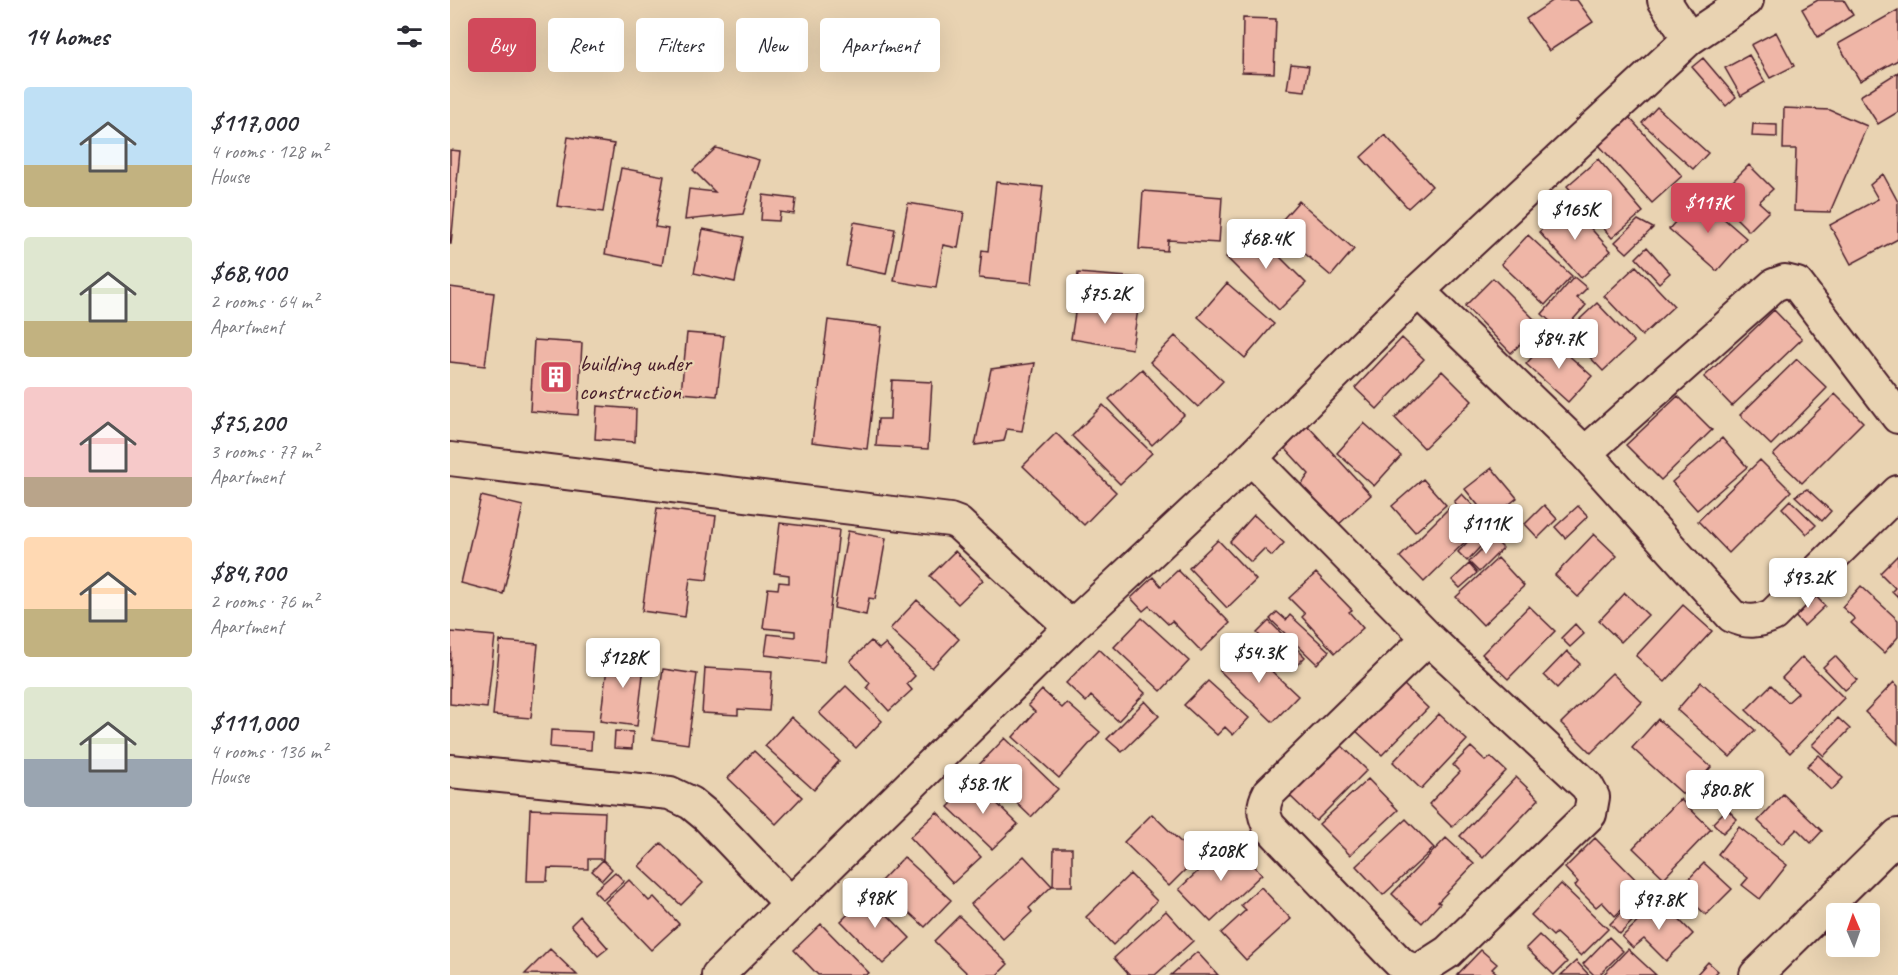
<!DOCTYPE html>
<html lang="en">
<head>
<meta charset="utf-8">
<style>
	body { margin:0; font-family:Caveat,sans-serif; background:#f2f2f3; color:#2b2b33; height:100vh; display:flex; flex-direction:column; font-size:22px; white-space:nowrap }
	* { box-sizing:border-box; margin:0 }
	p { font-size:20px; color:#7c7c81 }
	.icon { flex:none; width:33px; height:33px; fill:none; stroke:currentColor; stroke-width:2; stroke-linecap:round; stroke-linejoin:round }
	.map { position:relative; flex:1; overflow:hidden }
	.side { display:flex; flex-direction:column; background:#fff; width:450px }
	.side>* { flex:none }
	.guide { position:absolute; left:18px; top:18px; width:570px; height:54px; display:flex; gap:12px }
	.needle { width:39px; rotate:358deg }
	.tools { position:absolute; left:1376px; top:903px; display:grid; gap:12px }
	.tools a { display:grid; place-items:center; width:54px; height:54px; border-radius:6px; background:#fff; box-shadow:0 6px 24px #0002; font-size:30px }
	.price { position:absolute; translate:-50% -51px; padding:0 14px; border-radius:6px; background:#fff; color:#222; font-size:20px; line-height:39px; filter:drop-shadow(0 2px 3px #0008) }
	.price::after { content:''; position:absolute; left:50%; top:36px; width:18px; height:14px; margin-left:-9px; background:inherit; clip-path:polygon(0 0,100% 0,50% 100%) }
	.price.active { background:#d1495b; color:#fff }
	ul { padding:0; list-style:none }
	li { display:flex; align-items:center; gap:18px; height:150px; padding:0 24px }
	li span { display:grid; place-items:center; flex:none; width:168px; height:120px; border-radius:6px; color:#555 }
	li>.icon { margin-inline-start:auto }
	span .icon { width:72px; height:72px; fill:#fffc; stroke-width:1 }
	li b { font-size:26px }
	h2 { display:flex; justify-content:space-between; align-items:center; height:72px; padding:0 24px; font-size:26px }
	.pill { padding:0 21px; border-radius:6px; background:#fff; box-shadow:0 6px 24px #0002; font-size:21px; line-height:54px }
	.pill.active { background:#d1495b; color:#fff }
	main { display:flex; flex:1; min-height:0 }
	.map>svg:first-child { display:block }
	.building { fill:#efb6a7; stroke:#4a1f2b; stroke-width:1.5 }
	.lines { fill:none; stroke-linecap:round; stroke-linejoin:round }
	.minor-casing { stroke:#4a1f2b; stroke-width:36 }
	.minor { stroke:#e9d3b2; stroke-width:32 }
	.labels { text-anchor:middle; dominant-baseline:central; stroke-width:4.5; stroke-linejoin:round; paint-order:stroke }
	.poi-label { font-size:24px; fill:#4a1f2b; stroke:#e9d3b2; text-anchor:start }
</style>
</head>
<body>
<main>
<section class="side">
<h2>14 homes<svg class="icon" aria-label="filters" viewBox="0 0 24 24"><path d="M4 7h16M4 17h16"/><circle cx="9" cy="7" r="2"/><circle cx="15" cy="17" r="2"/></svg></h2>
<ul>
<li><span style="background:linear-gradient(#bfe0f5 65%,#c2b280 0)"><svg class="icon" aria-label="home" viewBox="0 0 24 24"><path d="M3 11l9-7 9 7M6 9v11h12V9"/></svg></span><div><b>$117,000</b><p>4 rooms · 128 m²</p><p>House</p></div></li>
<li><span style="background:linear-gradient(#dfe7d0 70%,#c2b280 0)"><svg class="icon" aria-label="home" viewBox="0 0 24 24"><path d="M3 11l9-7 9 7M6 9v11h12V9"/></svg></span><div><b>$68,400</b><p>2 rooms · 64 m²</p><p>Apartment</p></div></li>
<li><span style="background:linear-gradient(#f6c9c9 75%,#b9a48a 0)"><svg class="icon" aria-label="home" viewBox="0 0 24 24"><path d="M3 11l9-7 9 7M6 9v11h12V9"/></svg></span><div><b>$75,200</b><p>3 rooms · 77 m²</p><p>Apartment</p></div></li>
<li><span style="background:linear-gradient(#ffd9b3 60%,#c2b280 0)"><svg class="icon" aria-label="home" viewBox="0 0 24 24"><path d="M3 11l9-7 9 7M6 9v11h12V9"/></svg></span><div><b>$84,700</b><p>2 rooms · 76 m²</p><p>Apartment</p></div></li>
<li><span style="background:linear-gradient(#dfe7d0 60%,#9aa5b1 0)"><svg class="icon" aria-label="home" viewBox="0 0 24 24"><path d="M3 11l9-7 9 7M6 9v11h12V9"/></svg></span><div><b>$111,000</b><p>4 rooms · 136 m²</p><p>House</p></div></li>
</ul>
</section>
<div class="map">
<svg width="1448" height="975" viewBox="0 0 1448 975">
	<rect width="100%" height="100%" fill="#e9d3b2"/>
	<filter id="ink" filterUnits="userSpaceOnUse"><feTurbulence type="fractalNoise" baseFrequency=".0167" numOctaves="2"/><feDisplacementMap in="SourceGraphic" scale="12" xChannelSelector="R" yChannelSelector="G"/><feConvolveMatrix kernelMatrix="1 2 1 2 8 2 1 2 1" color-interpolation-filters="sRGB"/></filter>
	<g filter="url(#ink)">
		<path class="building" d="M1104,0H1127L1143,22L1099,51L1076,19Z
			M1368,0H1394L1403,15L1368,37L1352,9Z
			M1448,10V60L1410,81L1388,44Z
			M793,18L826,19L824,73L792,72Z
			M1326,32L1344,66L1320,78L1301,45Z
			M1299,55L1315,82L1291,96L1275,68Z
			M1253,58L1286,97L1276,106L1242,67Z
			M841,64L859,66L855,91L837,89Z
			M1448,72V112L1428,124L1410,96Z
			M1207,107L1258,153L1243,169L1192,123Z
			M1334,108L1380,110L1417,126L1380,212L1344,211L1346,149H1333Z
			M1178,116L1232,176L1202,203L1147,143Z
			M1303,124L1327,125V137L1302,136Z
			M935,135L982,186L958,208L911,157Z
			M118,137L164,144L153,212L107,206Z
			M266,148L309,160L293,214L235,220L239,189L265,192L243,170Z
			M0,150L10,151L1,244H0Z
			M1148,159L1193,212L1162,238L1117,186Z
			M1299,165L1323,189L1309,202L1319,211L1299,231L1266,198Z
			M171,168L214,176L205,227L218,229L212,265L155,254Z
			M1433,174L1448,202V239L1401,264L1380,225L1428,199L1420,185Z
			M546,182L593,187L582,283L529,278L532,250L538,251Z
			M693,191L772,197L769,243L718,240L717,251L689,249Z
			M313,195L346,199L344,214L330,212L329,221L311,220Z
			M1248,196L1296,238L1267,271L1219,229Z
			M849,201L904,249L881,276L825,228Z
			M458,203L514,212L508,248L493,245L486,288L444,281Z
			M1119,204L1161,251L1131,278L1089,232Z
			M1188,220L1203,228L1177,253L1165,242Z
			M404,222L445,229L436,274L396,266Z
			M253,229L294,237L285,282L244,273Z
			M803,230L856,283L829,310L776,257Z
			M1078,235L1122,276L1095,305L1051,264Z
			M1197,247L1220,273L1209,283L1186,258Z
			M1186,266L1224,306L1192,336L1154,296Z
			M628,273L690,278L688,300L626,295Z
			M1124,277L1137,288L1127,298L1136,305L1112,332L1092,314Z
			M1043,278L1090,325L1061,353L1015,306Z
			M777,283L824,324L795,358L748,317Z
			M0,287L44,293L35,366L0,362Z
			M647,302L688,309L682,349L621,339L626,307Z
			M1147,303L1184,342L1153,371L1116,332Z
			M1324,310L1352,339L1282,406L1254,377Z
			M378,320L432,327L417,449L362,442Z
			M237,333L274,336L267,396L231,393Z
			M725,336L773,381L748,407L700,362Z
			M952,338L974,359L927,409L905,388Z
			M1099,338L1142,376L1118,402L1076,364Z
			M84,340L132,343L128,415L80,411Z
			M1347,359L1377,388L1321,445L1290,415Z
			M585,363L572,431L557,429L554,441L525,445L541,369Z
			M692,369L734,415L702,445L659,399Z
			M992,371L1022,401L974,448L945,418Z
			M442,380L482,382L478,449L426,446L428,419H440Z
			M1385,394L1413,422L1352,483L1323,455Z
			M1228,396L1262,430L1211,480L1176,445Z
			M653,405L702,453L670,484L622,436Z
			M147,406L186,409L185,442L145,439Z
			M914,423L951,456L924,486L887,453Z
			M858,426L921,495L888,525L851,485L859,474L834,447Z
			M606,433L666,492L634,525L573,466Z
			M1272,438L1297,467L1247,510L1222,482Z
			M1310,460L1341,491L1279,553L1248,521Z
			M1042,468L1067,498L1040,520L1015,489Z
			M973,479L996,505L965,532L942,506Z
			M1357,489L1381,511L1372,521L1345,496Z
			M1012,494L1035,518L1027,525L1004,502Z
			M31,496L73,506L53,594L11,583Z
			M1340,500L1366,525L1357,534L1332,508Z
			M1094,505L1107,519L1088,538L1075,524Z
			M1128,506L1138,516L1115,538L1105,527Z
			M1000,507L1025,532L974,582L950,557Z
			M207,508L266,516L257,580L240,578L235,617L192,611Z
			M804,515L834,543L822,556L814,549L801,562L780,542Z
			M330,523L389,530L374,662L315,655L318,634L345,637V631L313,628L318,588L328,589L329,582L339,583V575L324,573Z
			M398,531L436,538L425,599L419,598L416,615L384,608Z
			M1144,534L1167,556L1128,597L1105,575Z
			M1023,536L1032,545L1017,561L1008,552Z
			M1043,538L1053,548L1029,572L1019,562Z
			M768,540L806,580L777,608L739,568Z
			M505,551L533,580L508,604L480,576Z
			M1448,555V597L1442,591L1445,588L1430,573Z
			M1048,558L1074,586L1033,625L1006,597Z
			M1019,564L1027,573L1010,588L1002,580Z
			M728,570L780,623L751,651L722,621L718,624L699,606L693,611L681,598L703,577L711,586Z
			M866,573L902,610L899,612L913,628L885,653L852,617L855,614L839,598Z
			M1411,586L1448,620V637L1434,653L1401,623L1405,619L1392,607Z
			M1175,593L1198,615L1171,642L1149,621Z
			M1363,593L1375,606L1354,626L1342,613Z
			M467,600L509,639L482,668L440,629Z
			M1233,605L1262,631L1215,682L1186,656Z
			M1079,606L1105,631L1058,679L1032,654Z
			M827,612L836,620L840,615L879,651L867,664L820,619Z
			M692,618L739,661L711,691L664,647Z
			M819,621L855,657L843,669L807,633Z
			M1125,624L1134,634L1120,647L1111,638Z
			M1,632L45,636L37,708L0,704Z
			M50,641L88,644L81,718L43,715Z
			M421,641L429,649L435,644L465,676L457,684L462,690L439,711L417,687L420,683L400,661Z
			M795,646L848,696L823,722L770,671Z
			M649,649L695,693L668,721L641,696L636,702L616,683Z
			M1117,651L1130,664L1107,688L1094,675Z
			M159,653L195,657L187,726L150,721Z
			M1385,656L1407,680L1395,690L1373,667Z
			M1352,657L1394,698L1340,753L1296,710L1321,685L1338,702L1348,693L1332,678Z
			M255,668L322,672L319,711L288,709V715L252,713Z
			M213,669L247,674L238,744L203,739Z
			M1162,673L1192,702L1141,753L1111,723Z
			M758,681L799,718L783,735L775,727L767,735L734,705Z
			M951,682L978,708L932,755L904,729Z
			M1251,682L1305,730L1280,757L1227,710Z
			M1444,682L1448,686V744L1415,712Z
			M396,686L432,721L406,748L369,713Z
			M592,690L612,708L617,703L650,732L609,778L563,737L585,712L578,705Z
			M695,701L709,716L672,752L657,739Z
			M989,714L1017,740L971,789L943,762Z
			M341,717L389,761L364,790L315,746Z
			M1388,718L1400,729L1374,756L1362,745Z
			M1208,719L1261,767L1235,796L1182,748Z
			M101,730L142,732L141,750L100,747Z
			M165,731L183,732L182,749L164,748Z
			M555,738L608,789L581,817L553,790L550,793L525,769Z
			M891,745L917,770L866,821L840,796Z
			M1021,747L1036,761L1041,757L1056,771L1002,827L979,804L1010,772L1003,765Z
			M304,751L352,797L326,824L278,778Z
			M1369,755L1393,778L1382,790L1357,766Z
			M1066,777L1089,799L1033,858L1010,836Z
			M918,779L948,810L900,855L869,824Z
			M524,781L568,824L542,849L498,807Z
			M1333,794L1372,831L1361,843L1347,829L1332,844L1308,821Z
			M1230,799L1261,829L1214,878L1183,848Z
			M80,809L155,812L153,859H138V869L98,868L97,881H77Z
			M1277,809L1287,819L1273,833L1263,823Z
			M487,812L531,857L503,883L460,837Z
			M702,814L747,858L719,886L674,842Z
			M956,819L984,848L933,895L906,866Z
			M1289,827L1337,865L1310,899L1292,885L1298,878L1268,854Z
			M996,838L1024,864L988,902L990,903L972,923L942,894Z
			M1145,838L1194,888L1165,916L1152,902L1146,907L1125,886L1128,882L1115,868Z
			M780,841L812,874L761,922L729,889Z
			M211,843L253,883L231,905L189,866Z
			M604,848H622V886H603Z
			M574,856L602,886L579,908L582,912L553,939L521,904Z
			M454,857L501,900L475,927L428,884Z
			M153,860L162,869L152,880L142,871Z
			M1254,863L1282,889L1256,915L1229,889Z
			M165,872L174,881L153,900L144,891Z
			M680,874L707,901L663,945L636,917Z
			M179,880L199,901L204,897L229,924L201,950L155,902Z
			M1111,884L1158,929L1131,956L1106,933L1103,936L1081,915Z
			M811,887L841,919L796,960L771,933L796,910L791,905Z
			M418,895L460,938L433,964L391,921Z
			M1187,897L1197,906L1170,934L1160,924Z
			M1210,900L1243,934L1216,961L1194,939L1183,948L1172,937Z
			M716,911L743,941L705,975H679L664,958Z
			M130,916L158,948L148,956L121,925Z
			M509,916L558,964L547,975H519L484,941Z
			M371,924L419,973L416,975H368L344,950Z
			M1089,935L1117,962L1104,975L1076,948Z
			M1159,937L1173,951L1149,975H1144L1133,964Z
			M100,949L127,975L75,974Z
			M1178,949L1206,975H1153Z
			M1031,950L1047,964L1042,969L1049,975H1007Z
			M747,952L768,975H721Z
			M1126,961L1139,975H1111Z
			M1258,962L1268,971L1264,975H1246Z"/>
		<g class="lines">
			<g class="minor-casing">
				<path id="minor" d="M1214,0L1239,39
					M968,291L1135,453L1282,616C1297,623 1308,622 1323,615L1448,492
					M1135,453L1324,285L1335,281L1347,284L1448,417
					M801,458L978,638L1137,786L1143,797L1140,814L998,952L967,972L952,965L943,956L819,826C813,814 812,806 819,793L978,638
					M0,459L500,520L508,523L621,627
					M0,771L220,793L241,803L258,817L340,903
					M268,975L621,627L801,458L968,291L1239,39L1297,0
					M1306,975L1448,835"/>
			</g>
			<use href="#minor" class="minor"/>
		</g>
	</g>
	<defs>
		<g id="building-square" transform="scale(1.725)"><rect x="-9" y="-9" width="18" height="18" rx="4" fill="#d1495b" stroke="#e9d3b2"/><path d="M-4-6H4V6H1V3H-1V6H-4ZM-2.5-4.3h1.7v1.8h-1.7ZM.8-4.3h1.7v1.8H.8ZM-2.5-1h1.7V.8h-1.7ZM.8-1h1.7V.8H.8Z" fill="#fff"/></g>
	</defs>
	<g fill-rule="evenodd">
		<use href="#building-square" x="106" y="377"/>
	</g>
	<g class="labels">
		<g class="poi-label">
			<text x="129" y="363">building under<tspan x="129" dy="28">construction</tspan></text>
		</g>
	</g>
</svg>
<div class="tools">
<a><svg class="needle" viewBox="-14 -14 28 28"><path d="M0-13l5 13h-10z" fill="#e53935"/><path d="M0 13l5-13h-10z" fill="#7c7c81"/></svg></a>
</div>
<b class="price active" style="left:1258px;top:234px">$117K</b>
<b class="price" style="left:1125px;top:241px">$165K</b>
<b class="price" style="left:816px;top:270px">$68.4K</b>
<b class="price" style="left:655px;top:325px">$75.2K</b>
<b class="price" style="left:1109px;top:370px">$84.7K</b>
<b class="price" style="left:1036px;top:555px">$111K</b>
<b class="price" style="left:1358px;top:609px">$93.2K</b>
<b class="price" style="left:809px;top:684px">$54.3K</b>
<b class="price" style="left:173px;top:689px">$128K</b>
<b class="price" style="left:533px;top:815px">$58.1K</b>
<b class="price" style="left:1275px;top:821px">$80.8K</b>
<b class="price" style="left:771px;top:882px">$208K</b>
<b class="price" style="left:425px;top:929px">$98K</b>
<b class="price" style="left:1209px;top:931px">$97.8K</b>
<div class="guide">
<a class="pill active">Buy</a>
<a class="pill">Rent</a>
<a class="pill">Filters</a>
<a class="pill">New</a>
<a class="pill">Apartment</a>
</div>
</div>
</main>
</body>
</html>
